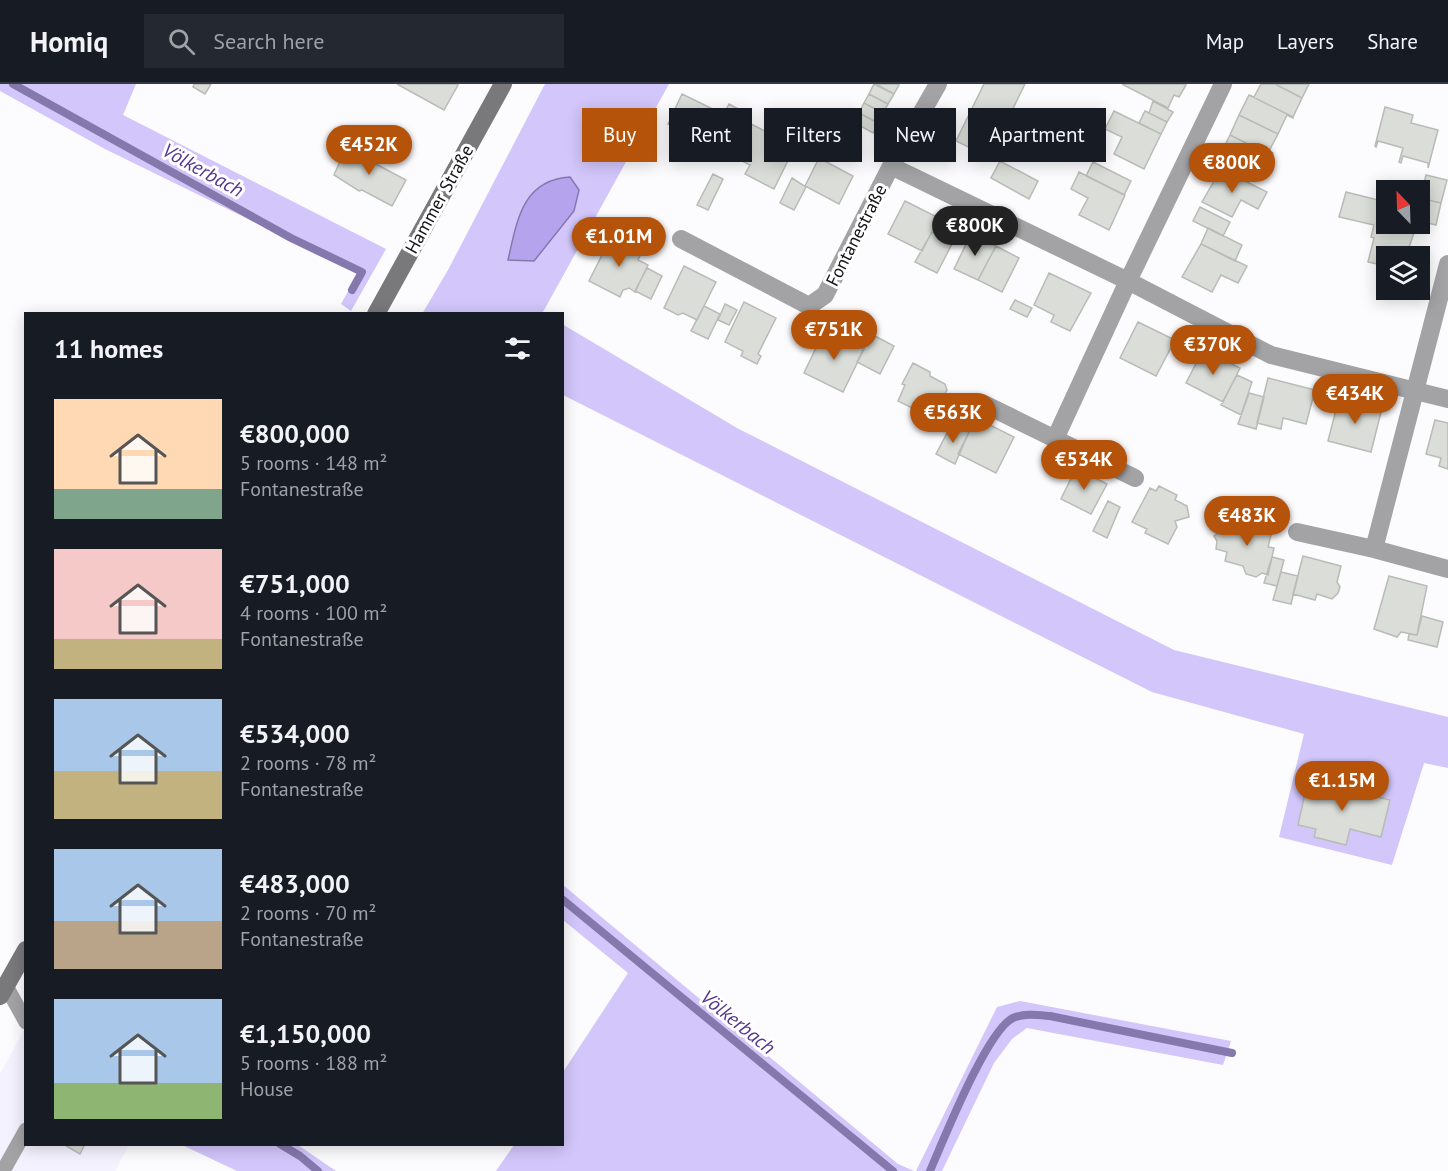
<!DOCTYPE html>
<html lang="en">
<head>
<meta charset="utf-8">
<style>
	body { margin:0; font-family:"PT Sans",sans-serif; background:#242831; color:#f1f3f6; height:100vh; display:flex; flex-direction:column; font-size:22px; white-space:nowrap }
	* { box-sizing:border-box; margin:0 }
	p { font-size:20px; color:#9ea1a6 }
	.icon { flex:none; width:33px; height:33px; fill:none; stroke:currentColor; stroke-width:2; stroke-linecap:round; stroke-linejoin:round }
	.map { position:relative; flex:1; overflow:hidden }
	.drawer { position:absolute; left:24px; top:228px; width:540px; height:834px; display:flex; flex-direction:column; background:#171b24; border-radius:0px; box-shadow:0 3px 15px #0003 }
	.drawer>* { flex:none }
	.guide { position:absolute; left:582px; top:24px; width:570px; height:54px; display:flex; gap:12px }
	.needle { width:39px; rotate:337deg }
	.controls { position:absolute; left:1376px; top:96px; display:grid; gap:12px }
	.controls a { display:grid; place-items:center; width:54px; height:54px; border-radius:0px; background:#171b24; box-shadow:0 3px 15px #0003; font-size:30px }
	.price { position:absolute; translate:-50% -51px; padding:0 14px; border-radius:21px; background:#b45309; color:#fff; font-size:20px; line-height:39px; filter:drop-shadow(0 2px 3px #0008) }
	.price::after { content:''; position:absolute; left:50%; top:36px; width:18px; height:14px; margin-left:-9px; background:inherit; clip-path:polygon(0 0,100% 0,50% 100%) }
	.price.on { background:#222; color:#fff }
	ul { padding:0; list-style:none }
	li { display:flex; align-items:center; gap:18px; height:150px; padding:0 30px }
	li span { display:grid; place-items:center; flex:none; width:168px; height:120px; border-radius:0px; color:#555 }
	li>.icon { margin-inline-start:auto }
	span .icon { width:72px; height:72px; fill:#fffc; stroke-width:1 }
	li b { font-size:26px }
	h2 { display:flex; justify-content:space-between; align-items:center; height:72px; padding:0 30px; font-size:26px }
	.pill { padding:0 21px; border-radius:0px; background:#171b24; box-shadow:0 3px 15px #0003; font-size:21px; line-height:54px }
	.pill.on { background:#b45309; color:#fff }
	header { display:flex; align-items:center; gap:36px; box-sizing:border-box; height:84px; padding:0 30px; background:#171b24; border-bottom:2px solid #363941 }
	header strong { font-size:28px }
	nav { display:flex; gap:33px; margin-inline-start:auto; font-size:21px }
	.search { width:420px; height:54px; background:#242831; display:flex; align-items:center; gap:15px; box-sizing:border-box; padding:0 21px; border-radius:0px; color:#9ea1a6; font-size:22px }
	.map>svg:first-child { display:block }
	.built { fill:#f5f2ff }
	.green { fill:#d2c6fa }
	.water { fill:#b6a3ee; stroke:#8578ad; stroke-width:1.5 }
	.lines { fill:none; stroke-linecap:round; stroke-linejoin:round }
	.stream { stroke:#8578ad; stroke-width:8 }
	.building { fill:#daddd8; stroke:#b8bbb6; stroke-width:1.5 }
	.lane { stroke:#a3a3a5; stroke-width:15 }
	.street { stroke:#a3a3a5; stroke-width:18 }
	.secondary { stroke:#79797c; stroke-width:18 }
	.labels { text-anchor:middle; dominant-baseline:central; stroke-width:6; stroke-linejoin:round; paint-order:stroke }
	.street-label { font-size:18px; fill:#141416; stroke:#fff }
	.water-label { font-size:20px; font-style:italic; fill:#55388e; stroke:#fff }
</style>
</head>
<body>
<header>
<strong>Homiq</strong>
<div class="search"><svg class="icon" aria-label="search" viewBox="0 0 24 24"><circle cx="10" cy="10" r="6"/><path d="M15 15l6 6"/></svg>Search here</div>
<nav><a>Map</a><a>Layers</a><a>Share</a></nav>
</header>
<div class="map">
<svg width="1448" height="1087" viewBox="0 0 1448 1087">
	<rect width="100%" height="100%" fill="#fcfbfe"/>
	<path class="built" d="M25,944L26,1060L129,1061L115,1087H0V990Z"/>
	<path class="green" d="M0,0H136L123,31L386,165L351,227L341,220L358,189L105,65L0,7Z
		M545,0H669L543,228L545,229L422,230L448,186Z
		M562,240L737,344L1174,566L1448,633V684L1424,679L1392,781L1279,753L1304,650L1152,608L563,311Z
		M563,801L898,1080L914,1087H496L514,1061L562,1060L563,988L628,889L563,836Z
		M1020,917L1231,957L1223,981L1027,944L1012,955L994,979L942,1087H916L997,923Z
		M182,1061H298L336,1087H237Z"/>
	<path class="water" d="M570,93L579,106L574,127L534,177L508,176C517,137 522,96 570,93Z"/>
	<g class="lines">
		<path class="stream" d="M13,0L291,154L362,188L352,206
			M562,815L893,1087
			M280,1060L300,1072L318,1087
			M930,1087C943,1057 987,946 1013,934C1024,929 1038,931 1050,932L1232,969"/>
	</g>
	<path class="building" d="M194,0H211L205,10L193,3Z
		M397,0H456L458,1L444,26Z
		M874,0L894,10L888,20L869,10Z
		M876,0H898L899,1L894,10Z
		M984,0H1025L989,73L956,57Z
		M1122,0H1184L1186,1L1179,13L1174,11L1168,24Z
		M1261,0H1275L1302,14L1293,33L1249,11L1254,13Z
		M1275,0H1309L1302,14Z
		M682,10L717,27L703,55L668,40Z
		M869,10L888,20L883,29L864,19Z
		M1249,11L1293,33V34L1287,31L1278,50L1239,31Z
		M1153,17L1173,28L1167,38L1149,29Z
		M864,19L883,29L878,39L859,29Z
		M729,20L744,28L734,49L721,43L725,34L722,33Z
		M1385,23L1413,31L1411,39L1438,46L1428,84V79L1403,72L1401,79L1399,78L1403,64L1378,57L1376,63L1375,62Z
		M1114,27L1161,50L1144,85L1114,70L1122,53L1105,45Z
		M1145,27L1167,38L1161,50L1139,39Z
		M859,29L878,39L873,49L855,39Z
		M1239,31L1278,50L1269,67L1273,69L1272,72L1230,51Z
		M751,40L795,62L774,105L745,90L750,81L734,73Z
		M1230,51L1250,61L1245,71L1225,61Z
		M1225,61L1245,71L1240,82L1219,71Z
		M352,62L378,78L376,80L406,96L392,122L362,106L359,107L334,91L346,64Z
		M819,74L853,92L839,120L805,102Z
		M1000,77L1038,97L1029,115L991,94Z
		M1093,78L1131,97L1124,111L1086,92Z
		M1221,85L1267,108L1258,125L1241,116L1232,133L1202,118Z
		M1079,88L1125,111L1109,146L1079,131L1088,114L1071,105Z
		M713,90L723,95L708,126L697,121Z
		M1426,91L1447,96L1441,119L1420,114Z
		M792,94L806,103L794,126L780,119Z
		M1346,108L1382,117L1380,124L1386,126V140H1417L1406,172H1386V182L1368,178L1374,154L1371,153L1374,141L1339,133Z
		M1419,114L1441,119L1436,141L1419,137Z
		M905,117L939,134L922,167L888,150Z
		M1200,123L1230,138L1223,152L1193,137Z
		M1208,144L1242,161L1235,177L1201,160Z
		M932,148L953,158L937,189L915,178Z
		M971,150L996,162L978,196L954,185Z
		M611,153L642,168L638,176L648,181L635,208L629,204L623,206L620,213L589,197Z
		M1201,160L1247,182L1238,199L1221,191L1212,208L1182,193Z
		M996,162L1019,174L1002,208L978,196Z
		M684,182L716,198L697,236L683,229L678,231L664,224Z
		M647,184L662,192L651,215L635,207Z
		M1049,189L1091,209L1070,247L1051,238L1054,231L1034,221Z
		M1015,216L1032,224L1027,233L1010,225Z
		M744,218L776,234L758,270L761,272L757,280L741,272L743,267L725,258Z
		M725,220L737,226L729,241L718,236Z
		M704,222L720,230L708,255L691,247Z
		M1138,238L1175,256L1156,292L1120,274Z
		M825,245L864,265L843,308L804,289Z
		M871,250L894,262L880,290L857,278Z
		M1203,266L1240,284L1223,318L1186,299Z
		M913,279L930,288V292L945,300L947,306L932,334L898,317L905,301L902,300Z
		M1237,291L1252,298L1241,331L1221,321Z
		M1268,294L1315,306L1306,340L1283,334L1281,345L1257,339Z
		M1249,309L1264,313L1256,345L1238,340Z
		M1339,314L1382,324L1371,368L1328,357Z
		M976,334L1014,353L996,389L958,370Z
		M1435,336L1448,339V385L1439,382L1441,374L1426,370Z
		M952,340L969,348L955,380L936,370Z
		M1076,384L1107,400L1091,430L1061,415Z
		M1159,402L1177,411L1175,416L1187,422L1189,433L1175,437L1177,443L1168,460L1145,449L1147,445L1132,438L1150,404L1156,407Z
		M1108,417L1120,423L1107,454L1093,447Z
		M1234,438L1254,443L1259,439L1263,445L1272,447L1268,463L1274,464L1268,491L1262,489L1256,493L1246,490L1243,482L1225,477L1227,468L1216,465L1217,457L1214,452L1220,448L1222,440L1233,443Z
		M1303,472L1341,482L1337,498L1340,503L1338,509L1332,515L1317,510L1315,516L1293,510Z
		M1272,473L1284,476L1277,502L1264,499Z
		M1281,488L1298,492L1291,520L1273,516Z
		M1389,492L1427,502L1417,551L1401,548L1397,553L1374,545Z
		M1422,532L1443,538L1437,563L1408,556L1409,550L1417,551Z
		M1308,696L1390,716L1381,753L1350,745L1346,761L1314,753L1316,745L1298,741Z
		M63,1060H85L80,1070Z"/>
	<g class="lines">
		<path class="lane" d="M6,902L26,938
			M3,1087L26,1046"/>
		<path class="street" d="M891,82L1128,197L1271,271L1448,315
			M681,155L809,222L825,211L891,82L938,0
			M1448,180L1374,465L1448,485
			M982,319L1135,394
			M1055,355L1128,197L1223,0
			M1297,448L1374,465"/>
		<path class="secondary" d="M376,230L503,0
			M0,912L26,866"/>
	</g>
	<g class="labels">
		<g class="street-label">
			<text transform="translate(439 115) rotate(-61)">Hammer Straße</text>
			<text transform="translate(856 151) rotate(-63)">Fontanestraße</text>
		</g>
		<g class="water-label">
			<text transform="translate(203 86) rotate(29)">Völkerbach</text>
			<text transform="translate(738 938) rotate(39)">Völkerbach</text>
		</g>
	</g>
</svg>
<div class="controls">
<a><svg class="needle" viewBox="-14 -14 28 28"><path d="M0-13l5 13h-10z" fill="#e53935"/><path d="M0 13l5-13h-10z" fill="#9ea1a6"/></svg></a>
<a><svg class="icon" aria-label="layers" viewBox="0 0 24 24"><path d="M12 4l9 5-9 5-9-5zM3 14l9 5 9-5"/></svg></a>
</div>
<b class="price" style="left:369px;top:92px">€452K</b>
<b class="price" style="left:1232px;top:110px">€800K</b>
<b class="price on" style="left:975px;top:173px">€800K</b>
<b class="price" style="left:619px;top:184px">€1.01M</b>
<b class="price" style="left:834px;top:277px">€751K</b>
<b class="price" style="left:1213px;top:292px">€370K</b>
<b class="price" style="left:1355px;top:341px">€434K</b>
<b class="price" style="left:953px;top:360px">€563K</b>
<b class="price" style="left:1084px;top:407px">€534K</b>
<b class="price" style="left:1247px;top:463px">€483K</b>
<b class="price" style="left:1342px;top:728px">€1.15M</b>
<div class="guide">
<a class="pill on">Buy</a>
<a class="pill">Rent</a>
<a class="pill">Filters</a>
<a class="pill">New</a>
<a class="pill">Apartment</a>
</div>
<section class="drawer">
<h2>11 homes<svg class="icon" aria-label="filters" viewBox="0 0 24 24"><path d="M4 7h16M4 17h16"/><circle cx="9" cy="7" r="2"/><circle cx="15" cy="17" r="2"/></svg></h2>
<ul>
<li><span style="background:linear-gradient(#ffd9b3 75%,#7fa58c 0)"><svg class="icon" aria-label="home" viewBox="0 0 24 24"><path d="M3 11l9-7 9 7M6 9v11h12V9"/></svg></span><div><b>€800,000</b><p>5 rooms · 148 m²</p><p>Fontanestraße</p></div></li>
<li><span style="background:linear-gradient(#f6c9c9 75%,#c2b280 0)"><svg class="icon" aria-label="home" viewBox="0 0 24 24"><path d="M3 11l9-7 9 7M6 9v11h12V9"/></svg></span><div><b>€751,000</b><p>4 rooms · 100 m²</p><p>Fontanestraße</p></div></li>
<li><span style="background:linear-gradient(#a9c7e8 60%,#c2b280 0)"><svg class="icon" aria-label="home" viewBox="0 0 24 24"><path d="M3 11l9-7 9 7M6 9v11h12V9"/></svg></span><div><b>€534,000</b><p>2 rooms · 78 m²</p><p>Fontanestraße</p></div></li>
<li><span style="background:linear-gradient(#a9c7e8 60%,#b9a48a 0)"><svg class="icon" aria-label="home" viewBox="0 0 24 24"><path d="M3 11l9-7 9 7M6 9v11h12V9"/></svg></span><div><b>€483,000</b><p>2 rooms · 70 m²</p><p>Fontanestraße</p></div></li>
<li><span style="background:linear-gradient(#a9c7e8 70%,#8fb573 0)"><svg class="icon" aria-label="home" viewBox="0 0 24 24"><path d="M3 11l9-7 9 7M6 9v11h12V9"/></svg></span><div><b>€1,150,000</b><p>5 rooms · 188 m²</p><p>House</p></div></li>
</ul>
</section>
</div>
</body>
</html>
